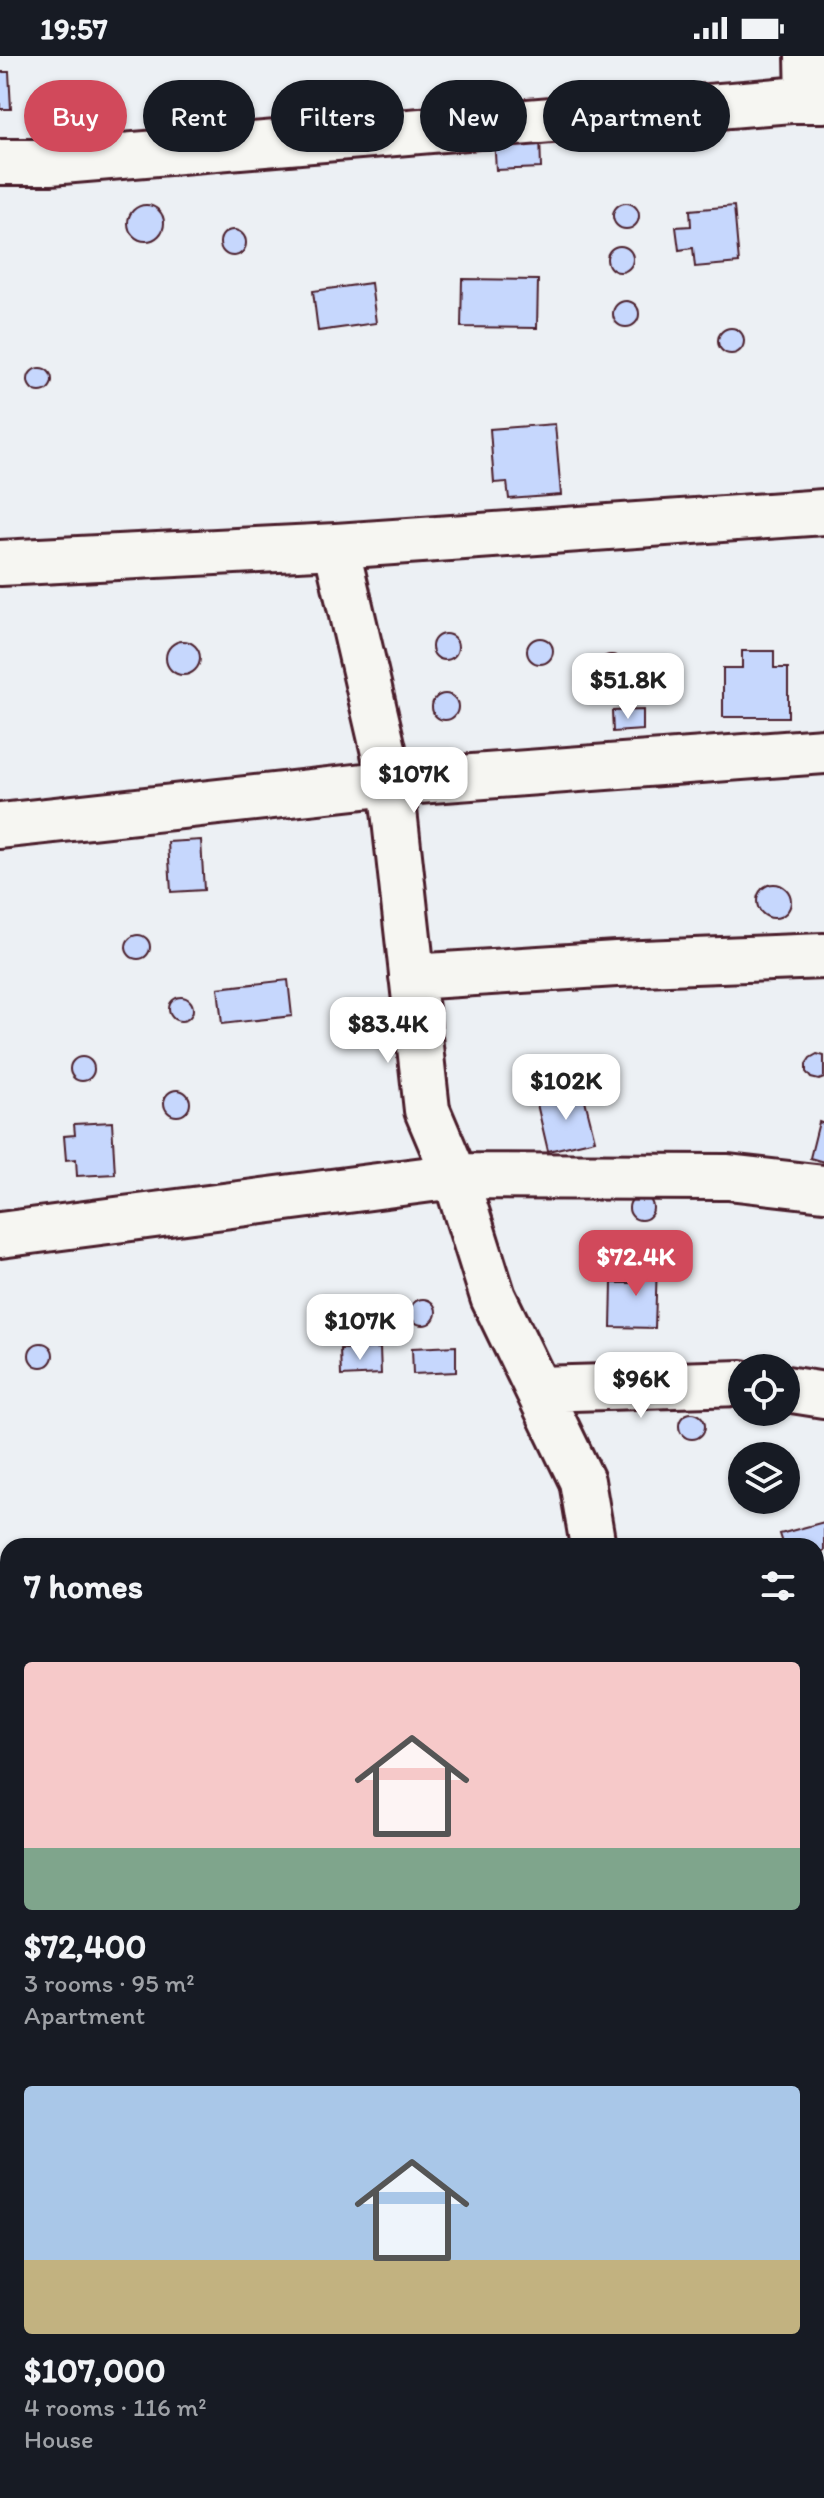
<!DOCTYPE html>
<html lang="en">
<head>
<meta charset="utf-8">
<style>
	body { margin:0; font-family:Itim,sans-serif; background:#20242c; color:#f1f3f6; height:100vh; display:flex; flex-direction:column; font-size:30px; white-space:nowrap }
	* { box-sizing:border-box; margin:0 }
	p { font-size:26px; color:#9ea1a6 }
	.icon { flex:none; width:44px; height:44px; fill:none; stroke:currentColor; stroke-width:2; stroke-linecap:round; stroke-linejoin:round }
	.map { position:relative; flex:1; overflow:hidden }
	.sheet { position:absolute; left:0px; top:1482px; width:824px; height:960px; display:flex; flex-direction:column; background:#171b24; border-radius:24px 24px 0 0; box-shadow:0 2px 6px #0004 }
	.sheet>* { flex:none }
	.top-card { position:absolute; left:24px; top:24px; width:776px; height:72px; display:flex; gap:16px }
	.fabs { position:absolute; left:728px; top:1298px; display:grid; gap:16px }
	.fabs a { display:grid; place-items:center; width:72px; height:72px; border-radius:50%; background:#171b24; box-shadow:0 2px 6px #0004; font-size:40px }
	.price { position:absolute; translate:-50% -68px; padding:0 18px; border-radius:16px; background:#fff; color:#222; font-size:26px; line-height:52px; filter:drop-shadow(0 2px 4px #0008) }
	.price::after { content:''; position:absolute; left:50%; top:48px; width:24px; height:18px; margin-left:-12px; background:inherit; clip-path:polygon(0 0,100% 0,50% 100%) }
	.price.current { background:#d1495b; color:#fff }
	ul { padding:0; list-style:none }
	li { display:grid; align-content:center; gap:16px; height:424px; padding:0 24px }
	li span { display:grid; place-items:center; height:248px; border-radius:8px; color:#555 }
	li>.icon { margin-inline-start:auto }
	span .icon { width:144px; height:144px; fill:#fffc; stroke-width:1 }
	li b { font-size:34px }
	h2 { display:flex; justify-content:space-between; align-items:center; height:96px; padding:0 24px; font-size:34px }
	.pill { padding:0 28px; border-radius:36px; background:#171b24; box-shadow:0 2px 6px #0004; font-size:28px; line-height:72px }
	.pill.current { background:#d1495b; color:#fff }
	.status { display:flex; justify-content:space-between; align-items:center; height:56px; padding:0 40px; background:#171b24; direction:ltr }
	.status svg { height:22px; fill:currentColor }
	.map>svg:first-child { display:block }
	.building { fill:#c6d7fd; stroke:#4a1f2b; stroke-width:2 }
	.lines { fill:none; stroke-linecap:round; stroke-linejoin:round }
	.minor-casing { stroke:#4a1f2b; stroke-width:50 }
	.minor { stroke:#f6f6f2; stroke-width:44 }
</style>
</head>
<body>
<div class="status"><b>19:57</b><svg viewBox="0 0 49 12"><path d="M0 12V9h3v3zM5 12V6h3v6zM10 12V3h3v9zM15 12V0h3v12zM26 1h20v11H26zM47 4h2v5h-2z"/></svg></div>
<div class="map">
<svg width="824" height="2442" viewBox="0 0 824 2442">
	<rect width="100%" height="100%" fill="#ecf0f4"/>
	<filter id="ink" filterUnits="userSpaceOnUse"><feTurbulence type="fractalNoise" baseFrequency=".0125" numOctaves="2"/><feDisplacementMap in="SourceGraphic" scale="16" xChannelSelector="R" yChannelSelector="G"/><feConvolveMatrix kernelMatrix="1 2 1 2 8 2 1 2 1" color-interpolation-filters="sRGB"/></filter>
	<g filter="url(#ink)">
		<path class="building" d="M0,16H9L11,53H0Z
			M540,79L541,112L496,114L494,81Z
			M613 160a13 13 0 1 1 26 0a13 13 0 1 1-26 0Z
			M128 167a18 18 0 1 1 36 0a18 18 0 1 1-36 0Z
			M734,150L739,207L695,211L693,192L679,194L676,171L691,170L690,154Z
			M220 187a13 13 0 1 1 26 0a13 13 0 1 1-26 0Z
			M607 203a13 13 0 1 1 26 0a13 13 0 1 1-26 0Z
			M462,223L538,224L537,272L461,271Z
			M371,227L376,267L318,275L313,235Z
			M613 258a13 13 0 1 1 26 0a13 13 0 1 1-26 0Z
			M718 285a13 13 0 1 1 26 0a13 13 0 1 1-26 0Z
			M28 324a12 12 0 1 1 24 0a12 12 0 1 1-24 0Z
			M555,368L561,439L509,443L507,426L494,427L490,373Z
			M432 591a13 13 0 1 1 26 0a13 13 0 1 1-26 0Z
			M527 595a13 13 0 1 1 26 0a13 13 0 1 1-26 0Z
			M166 602a17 17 0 1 1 34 0a17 17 0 1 1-34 0Z
			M742,595H774V612H788V661H723V612H742Z
			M598 612a13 13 0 1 1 26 0a13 13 0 1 1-26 0Z
			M432 651a13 13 0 1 1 26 0a13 13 0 1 1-26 0Z
			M643,654V674L613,676L612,655Z
			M201,784L204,834L171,836L168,786Z
			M757 845a17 17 0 1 1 34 0a17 17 0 1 1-34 0Z
			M126 891a12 12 0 1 1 24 0a12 12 0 1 1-24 0Z
			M288,924L292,960L222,968L218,932Z
			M169 953a12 12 0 1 1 24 0a12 12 0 1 1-24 0Z
			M817,998L824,1000V1022L819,1024L811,1022L806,1016V1008L810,1002Z
			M70 1013a12 12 0 1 1 24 0a12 12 0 1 1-24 0Z
			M538 1017a13 13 0 1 1 26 0a13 13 0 1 1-26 0Z
			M164 1047a13 13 0 1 1 26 0a13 13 0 1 1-26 0Z
			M583,1036L595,1084L548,1095L537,1048Z
			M112,1066L115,1118L77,1120L76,1103L66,1104L64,1080L75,1079L74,1068Z
			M819,1066L824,1068V1106L810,1102Z
			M629 1152a12 12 0 1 1 24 0a12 12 0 1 1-24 0Z
			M631,1206H657L655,1272L611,1271L612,1227H630Z
			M410 1256a13 13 0 1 1 26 0a13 13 0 1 1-26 0Z
			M29 1299a12 12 0 1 1 24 0a12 12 0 1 1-24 0Z
			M456,1290V1316L413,1318L412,1292Z
			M380,1292L381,1318L341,1320L340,1293Z
			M679 1370a13 13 0 1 1 26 0a13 13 0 1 1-26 0Z
			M824,1466V1495L816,1497V1490H784L780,1478Z"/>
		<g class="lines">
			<g class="minor-casing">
				<path id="minor" d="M808,0L809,44
					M0,106H50L791,44H824
					M336,490L391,727L427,1054L455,1120L493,1241L582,1425L593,1490
					M0,507L336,490L824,456
					M0,770L391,727L824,695
					M412,921L616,908L824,900
					M0,1179L455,1120L728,1121L824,1132
					M538,1333L742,1327
					M786,1333L824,1339
					M816,1726L824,1723
					M0,1920L8,1919
					M816,1938L824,1935
					M0,2423L6,2442
					M252,2434L253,2442
					M585,2434V2442"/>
			</g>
			<use href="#minor" class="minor"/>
		</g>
	</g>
</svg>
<div class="fabs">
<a><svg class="icon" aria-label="locate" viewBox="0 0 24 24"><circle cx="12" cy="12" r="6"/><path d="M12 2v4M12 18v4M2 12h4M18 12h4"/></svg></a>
<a><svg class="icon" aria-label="layers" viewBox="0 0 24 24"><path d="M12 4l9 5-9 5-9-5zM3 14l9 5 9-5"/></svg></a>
</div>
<b class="price" style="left:628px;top:665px">$51.8K</b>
<b class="price" style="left:414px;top:759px">$107K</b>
<b class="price" style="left:388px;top:1009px">$83.4K</b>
<b class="price" style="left:566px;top:1066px">$102K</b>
<b class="price current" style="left:636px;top:1242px">$72.4K</b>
<b class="price" style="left:360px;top:1306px">$107K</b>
<b class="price" style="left:641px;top:1364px">$96K</b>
<div class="top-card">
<a class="pill current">Buy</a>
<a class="pill">Rent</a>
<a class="pill">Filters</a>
<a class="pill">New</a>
<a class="pill">Apartment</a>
</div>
<section class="sheet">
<h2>7 homes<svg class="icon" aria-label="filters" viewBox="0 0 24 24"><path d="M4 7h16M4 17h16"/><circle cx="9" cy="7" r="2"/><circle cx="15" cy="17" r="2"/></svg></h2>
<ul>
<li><span style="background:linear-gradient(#f6c9c9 75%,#7fa58c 0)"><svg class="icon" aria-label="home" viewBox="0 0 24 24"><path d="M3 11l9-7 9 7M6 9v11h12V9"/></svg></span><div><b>$72,400</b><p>3 rooms · 95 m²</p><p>Apartment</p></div></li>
<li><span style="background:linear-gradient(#a9c7e8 70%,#c2b280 0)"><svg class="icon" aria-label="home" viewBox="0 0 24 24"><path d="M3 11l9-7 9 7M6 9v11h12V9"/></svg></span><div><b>$107,000</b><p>4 rooms · 116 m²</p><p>House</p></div></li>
</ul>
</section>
</div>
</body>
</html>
